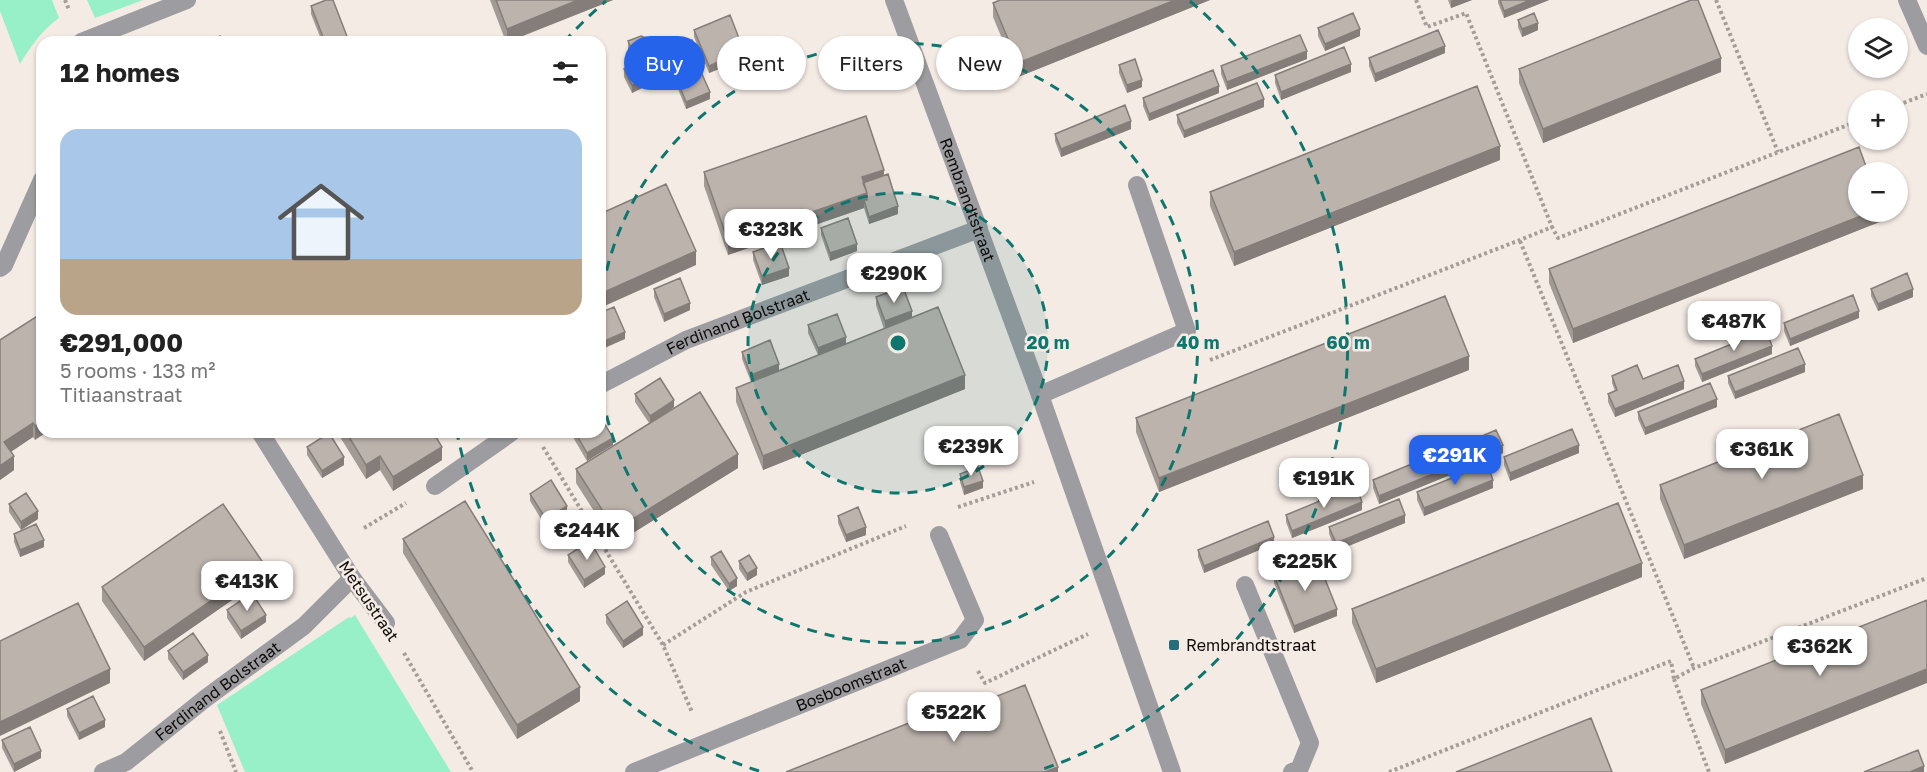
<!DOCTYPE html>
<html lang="en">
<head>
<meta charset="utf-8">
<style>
	body { margin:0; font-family:"Golos Text",sans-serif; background:#f2f2f2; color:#222; height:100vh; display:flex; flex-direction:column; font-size:22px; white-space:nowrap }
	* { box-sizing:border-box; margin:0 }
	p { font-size:20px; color:#767676 }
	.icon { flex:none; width:33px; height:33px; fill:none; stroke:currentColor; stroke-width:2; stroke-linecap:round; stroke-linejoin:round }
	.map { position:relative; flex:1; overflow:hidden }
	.side { position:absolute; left:36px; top:36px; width:570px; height:402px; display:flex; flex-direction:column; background:#fff; border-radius:18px; box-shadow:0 2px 4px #0004 }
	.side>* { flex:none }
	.guide { position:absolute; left:624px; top:36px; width:570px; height:54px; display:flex; gap:12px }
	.fabs { position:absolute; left:1848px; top:18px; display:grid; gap:12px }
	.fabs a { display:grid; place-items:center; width:60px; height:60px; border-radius:50%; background:#fff; box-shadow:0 2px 4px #0004; font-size:30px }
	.price { position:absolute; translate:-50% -51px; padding:0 14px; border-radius:12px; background:#fff; color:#222; font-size:20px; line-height:39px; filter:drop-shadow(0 2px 3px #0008) }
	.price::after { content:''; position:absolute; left:50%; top:36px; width:18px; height:14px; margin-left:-9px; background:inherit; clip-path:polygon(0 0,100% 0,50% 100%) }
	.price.on { background:#2563eb; color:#fff }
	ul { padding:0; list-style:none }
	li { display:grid; align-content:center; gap:12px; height:318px; padding:0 24px }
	li span { display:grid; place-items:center; height:186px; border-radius:18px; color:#555 }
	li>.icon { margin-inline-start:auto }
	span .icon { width:108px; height:108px; fill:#fffc; stroke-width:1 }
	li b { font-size:26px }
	h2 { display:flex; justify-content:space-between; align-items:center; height:72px; padding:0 24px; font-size:26px }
	.tag { padding:0 21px; border-radius:27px; background:#fff; box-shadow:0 2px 4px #0004; font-size:21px; line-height:54px }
	.tag.on { background:#2563eb; color:#fff }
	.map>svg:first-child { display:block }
	.green { fill:#98f0c8 }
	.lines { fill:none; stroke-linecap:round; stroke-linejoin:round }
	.path { stroke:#a49d98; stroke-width:4; stroke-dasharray:3 3; stroke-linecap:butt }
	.minor { stroke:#9d9da1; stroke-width:18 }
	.wall { fill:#a29a95 }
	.shaded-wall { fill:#847d79 }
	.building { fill:#bcb3ad; stroke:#847d79; stroke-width:1.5 }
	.ring { fill:none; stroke:#0f766e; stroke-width:3; stroke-dasharray:10 8 }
	.poi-dot { fill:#266c7b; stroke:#f5ebe5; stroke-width:2 }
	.labels { text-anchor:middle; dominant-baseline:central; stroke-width:5; stroke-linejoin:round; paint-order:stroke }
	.street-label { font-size:16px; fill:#0e0b09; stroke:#f5ebe5 }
	.poi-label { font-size:16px; fill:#0e0b09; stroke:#f5ebe5; text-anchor:start }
	.centre { fill:#0f766e; stroke:#f5ebe5; stroke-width:3 }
	.ring-label { font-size:18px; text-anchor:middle; font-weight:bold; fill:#0f766e; stroke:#f5ebe5; stroke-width:5; stroke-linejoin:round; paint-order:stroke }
</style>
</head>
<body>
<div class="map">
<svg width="1927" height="772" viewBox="0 0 1927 772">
	<rect width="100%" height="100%" fill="#f5ebe5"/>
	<path class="green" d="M0,0H52L59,18C43,29 30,47 20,64L0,11Z
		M87,0H143L95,18Z
		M355,615L451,772H245L217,705L349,617L351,618Z"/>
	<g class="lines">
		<path class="path" d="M65,0L69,10
			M1416,0L1427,27L1466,13L1552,227
			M1716,0L1778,152
			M1898,105L1927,94
			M1520,241L1694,668
			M1210,360L1520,240L1552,227L1558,238L1858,121
			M543,447L663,645L692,712
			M958,507L1034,482
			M364,528L406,503
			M663,645L746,592L906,526
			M404,653L473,772
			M978,671L985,683L1088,634
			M1674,679L1709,772
			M220,731L236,772
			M1389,772L1671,661L1674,679L1694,668L1927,578"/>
		<g class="minor">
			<path id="s1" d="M894,0L1040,395L1172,772"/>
			<path d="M1907,0L1927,46"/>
			<path d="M81,42L187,0"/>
			<path d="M0,268L4,265L42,180"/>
			<path id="s2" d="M600,385L686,340L979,229"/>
			<path d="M1040,395L1187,331L1137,185"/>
			<path d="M260,432L352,578L386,623"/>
			<path d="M435,486L512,432"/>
			<path d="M1245,585L1310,743L1299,770L1292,772"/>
			<path id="s3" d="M103,772L126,762L206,698L304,626L352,578"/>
			<path id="s4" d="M634,772L960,640L975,620L939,535"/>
		</g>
	</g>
	<path class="wall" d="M490,0H613L508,42H506Z
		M1210,0L1018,77L993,17V3Z
		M1448,0H1472L1451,8Z
		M1498,0H1549L1504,18L1498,3Z
		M311,6L348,42H322L311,14Z
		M1518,20L1538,30L1522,37L1518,27Z
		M1318,28L1360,36L1325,51L1318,36Z
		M694,30L744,59L709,73L694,37Z
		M628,41L664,71L644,79V87L632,93L624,77V69L635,65L628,49Z
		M668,50L700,66L675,75L668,58Z
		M1445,53L1375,82L1369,66V58Z
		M1307,59L1227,90L1221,74V66Z
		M1119,65L1142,87L1127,93L1119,73Z
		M1519,69L1721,72L1543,143L1519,83Z
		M1351,72L1281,100L1275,83V75Z
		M678,82L710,99L686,109L678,89Z
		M1219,93L1149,121L1143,106V98Z
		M1264,107L1184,138L1177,123V115Z
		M1131,129L1061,157L1055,141V134Z
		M1500,160L1234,266L1210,206V192Z
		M704,172L884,176L898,214L869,224L864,208L728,255L704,186Z
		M1882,212V221L1573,343L1549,283V269Z
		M821,228L857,251L830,261L821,235Z
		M753,252L789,276L762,285L753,260Z
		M654,289L690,310L664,322L654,297Z
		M1871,289L1913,297L1878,311L1871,296Z
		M876,297L912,318L965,389L763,470L736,402V388L751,382L742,359V352L779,370L818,355L808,333V325L846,344L884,329L876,305Z
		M42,313L35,440L33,437L11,452L14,470L0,480Z
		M1859,318L1790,346L1784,331V323Z
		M1772,354L1702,382L1695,366V359Z
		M1469,370L1159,492L1136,432V418Z
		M1805,372L1735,399L1728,383V376Z
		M1612,376L1643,379L1684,389L1615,417L1608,402V394L1615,391L1612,383Z
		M635,394L674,407L662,416L738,468L615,544L576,483V469L649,423L635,402Z
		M1717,407L1645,435L1638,419V412Z
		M337,432H433L442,460L393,491L380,470L366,479Z
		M574,432L613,438L587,461L574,439Z
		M1461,445L1503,453L1467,468L1461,452Z
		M307,447L344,465L322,478L307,455Z
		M1579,453L1510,481L1504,465V457Z
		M960,474L983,488L964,495L960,482Z
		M1450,475L1379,504L1373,488V480Z
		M1660,485L1863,489L1684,559L1660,499Z
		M1493,488L1424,516L1417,500V492Z
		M530,494L567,514L578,531L569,537L561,525V517L546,527L530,501Z
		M9,504L38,519L21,530L9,512Z
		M1362,510L1292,538L1286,522V515Z
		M838,516L866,535L846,542L838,523Z
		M1405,523L1336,551L1329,534V527Z
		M14,534L44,547L20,557L14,542Z
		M403,539L580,701L517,739L403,553Z
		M1274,544L1204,573L1198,557V550Z
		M568,555L605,574L584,588L568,562Z
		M711,557L737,586L729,591L711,565Z
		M739,561L757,575L747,581L739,569Z
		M1274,575L1337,616L1294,633L1274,583Z
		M1642,577L1376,683L1352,623V609Z
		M264,578L144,661L102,601V587Z
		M1927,600L1725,764L1701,704V690Z
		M227,610L266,622L241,639L227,618Z
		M606,615L643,635L623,648L606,623Z
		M168,651L208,662L183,680L168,659Z
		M67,709L105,727L79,740L67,716Z
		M2,740L41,758L14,772L2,748Z"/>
	<path class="shaded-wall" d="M578,0H613L507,42V29Z
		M1175,0H1210L1018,77V63Z
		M1453,0H1472L1451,8V1Z
		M1530,0H1549L1504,18V11Z
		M1538,23V30L1522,37V29Z
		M1360,29V36L1325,51V44Z
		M1445,46V53L1375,82V74Z
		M744,51V59L709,73V66Z
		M1307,51V59L1227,90V82Z
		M700,58V66L675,75V68Z
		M1721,58V72L1543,143V129Z
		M664,64V71L642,81V73Z
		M1351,64V72L1281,100V92Z
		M644,80V87L632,93V85Z
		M1142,80V87L1127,93V85Z
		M1219,86V93L1149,121V114Z
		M710,92V99L686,109V102Z
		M1264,99V107L1184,138V131Z
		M1131,121V129L1061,157V149Z
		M1500,146V160L1234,266V252Z
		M884,170V183L864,190L862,177Z
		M867,193V207L864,200V208L728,255V241Z
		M898,206V214L869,224V217Z
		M1871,212H1882V221L1573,343V329Z
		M857,244V251L830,261V253Z
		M696,251V265L600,308V294Z
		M789,268V276L762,285V277Z
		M1913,289V297L1878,311V304Z
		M690,303V310L664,322V314Z
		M912,311V318L885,329V321Z
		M1859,311V318L1790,346V339Z
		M625,332V339L600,350V343Z
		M846,337V344L818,355V348Z
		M1772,346V354L1702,382V374Z
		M1469,356V370L1159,492V478Z
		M779,364V372L751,382V375Z
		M1805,364V372L1735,399V392Z
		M965,375V389L763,470V456Z
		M1684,381V389L1615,417V409Z
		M1717,399V407L1645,435V428Z
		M674,400V407L650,424V416Z
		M42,421V432H47L35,440V426Z
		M33,423V437L4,456V442Z
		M613,438V445L587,461V453Z
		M1503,445V453L1467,468V460Z
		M1579,445V453L1510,481V473Z
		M442,447V460L393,491V477Z
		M738,454V468L615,544V530Z
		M14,456V470L0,480V466Z
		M380,456V470L366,479V465Z
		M344,457V465L322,478V471Z
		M1450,467V475L1379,504V496Z
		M1863,475V489L1684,559V545Z
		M1493,480V488L1424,516V508Z
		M983,481V488L964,495V487Z
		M1362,502V510L1292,538V531Z
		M567,506V514L546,527V519Z
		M38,511V519L21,530V522Z
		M1405,515V523L1336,551V543Z
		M578,524V531L569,537V530Z
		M866,527V535L846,542V535Z
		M1274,537V544L1204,573V566Z
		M44,540V547L20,557V550Z
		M1642,563V577L1376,683V669Z
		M264,564V578L144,661V647Z
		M605,567V574L584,588V580Z
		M757,568V575L747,581V574Z
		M737,578V586L729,591V584Z
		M1337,609V616L1294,633V626Z
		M266,615V622L241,639V631Z
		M643,627V635L623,648V641Z
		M208,655V662L183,680V672Z
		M110,669V683L0,736V722Z
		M1927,669V683L1725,764V750Z
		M580,687V701L517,739V725Z
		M105,720V727L79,740V733Z
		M41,751V758L14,772V764Z
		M1924,766V772H1910Z
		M1058,767V772H1045Z"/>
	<path class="building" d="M326,0H333L348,39L340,42H325L311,6Z
		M496,0H578L507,29Z
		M1000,0H1175L1018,63L993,3Z
		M1500,0H1530L1504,11Z
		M1691,0H1698L1721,58L1543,129L1519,69Z
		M1353,13L1360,29L1325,44L1318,28Z
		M1534,13L1538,23L1522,29L1518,20Z
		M730,15L744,51L709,66L694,30Z
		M1438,30L1445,46L1375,74L1369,58Z
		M1300,35L1307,51L1227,82L1221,66Z
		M220,36L223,42H206Z
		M641,36L655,42L664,64L642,73L644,80L632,85L624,69L638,64L628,41Z
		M692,40L700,58L675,68L668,50Z
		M1344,47L1351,64L1281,92L1275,75Z
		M1135,59L1142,80L1127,85L1119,65Z
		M1213,70L1219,86L1149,114L1143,98Z
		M701,72L710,92L686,102L678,82Z
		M1257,83L1264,99L1184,131L1177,115Z
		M1477,86L1500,146L1234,252L1210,192Z
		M1125,105L1131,121L1061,149L1055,134Z
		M866,116L884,170L862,177L867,193L728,241L704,172Z
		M1859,147L1868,172H1858V212H1871L1573,329L1549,269Z
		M888,174L898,206L869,217L864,200H867V193L863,183Z
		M666,184L696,251L600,294V214Z
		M848,218L857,244L830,253L821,228Z
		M780,242L789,268L762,277L753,252Z
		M1907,273L1913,289L1878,304L1871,289Z
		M680,278L690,303L664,314L654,289Z
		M903,287L912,311L885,321L876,297Z
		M1853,295L1859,311L1790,339L1784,323Z
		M1445,296L1469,356L1159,478L1136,418Z
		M614,307L625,332L600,343V313Z
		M938,307L965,375L763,456L736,388Z
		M42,313V421L35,426L33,423L4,442L14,456L0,466V340Z
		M837,314L846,337L818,348L808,325Z
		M1766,330L1772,346L1702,374L1695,359Z
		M770,340L779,364L751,375L742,352Z
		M1798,348L1805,364L1735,392L1728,376Z
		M1637,365L1643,379L1678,365L1684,381L1615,409L1608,394L1617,390L1612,376Z
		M660,378L674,400L650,416L635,394Z
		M1710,383L1717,399L1645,428L1638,412Z
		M700,392L738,454L615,530L576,469Z
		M1839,414L1863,475L1684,545L1660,485Z
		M600,416L613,438L587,453L575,432H600Z
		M1572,429L1579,445L1510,473L1504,457Z
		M1496,430L1503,445L1467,460L1461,445Z
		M346,432H433L442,447L393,477L380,456L366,465Z
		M329,433L344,457L322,471L307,447Z
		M1443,451L1450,467L1379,496L1373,480Z
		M1487,464L1493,480L1424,508L1417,492Z
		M978,467L983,481L964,487L960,474Z
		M551,480L567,506L546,519L530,494Z
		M1356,486L1362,502L1292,531L1286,515Z
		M26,493L38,511L21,522L9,504Z
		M1399,499L1405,515L1336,543L1329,527Z
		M465,501L580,687L517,725L403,539Z
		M1618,503L1642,563L1376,669L1352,609Z
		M223,504L264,564L144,647L102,587Z
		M858,507L866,527L846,535L838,516Z
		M571,512L578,524L569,530L561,517Z
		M1268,521L1274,537L1204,566L1198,550Z
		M36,524L44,540L20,550L14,534Z
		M590,541L605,567L584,580L568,555Z
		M721,551L737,578L729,584L711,557Z
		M749,555L757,568L747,574L739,561Z
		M1317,559L1337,609L1294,626L1274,575Z
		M252,593L266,615L241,631L227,610Z
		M1927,600V669L1725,750L1701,690Z
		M627,601L643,627L623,641L606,615Z
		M78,603L110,669L0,722V641Z
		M193,633L208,655L183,672L168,651Z
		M1025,685L1058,767L1045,772H786L934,713L939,726L952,721L950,715Z
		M93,696L105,720L79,733L67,709Z
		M1591,718L1612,772H1456Z
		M30,727L41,751L14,764L2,740Z
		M1918,750L1924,766L1910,772H1864Z"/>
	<circle cx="898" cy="343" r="150" fill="#0f766e" fill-opacity=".12"/>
	<g class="ring">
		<circle cx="898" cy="343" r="150"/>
		<path d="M600 306A300 300 0 1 1 600 380"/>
		<path d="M759 771A450 450 0 0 1 457 433M564 42A450 450 0 0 1 606 1M1190 1A450 450 0 0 1 1037 771"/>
	</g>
	<rect class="poi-dot" x="1168" y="639" width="12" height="12" rx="3"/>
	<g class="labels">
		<g class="street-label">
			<text stroke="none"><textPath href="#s1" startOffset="213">Rembrandtstraat</textPath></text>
			<text stroke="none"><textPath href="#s2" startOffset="152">Ferdinand Bolstraat</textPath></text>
			<text transform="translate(369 601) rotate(56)">Metsustraat</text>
			<text stroke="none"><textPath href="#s4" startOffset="234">Bosboomstraat</textPath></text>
			<text stroke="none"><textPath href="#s3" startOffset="141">Ferdinand Bolstraat</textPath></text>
		</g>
		<g class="poi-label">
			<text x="1186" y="645">Rembrandtstraat</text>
		</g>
	</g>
	<circle cx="898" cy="343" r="9" class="centre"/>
	<g class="ring-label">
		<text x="1048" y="349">20 m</text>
		<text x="1198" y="349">40 m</text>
		<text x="1348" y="349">60 m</text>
	</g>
</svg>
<div class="fabs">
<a><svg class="icon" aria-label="layers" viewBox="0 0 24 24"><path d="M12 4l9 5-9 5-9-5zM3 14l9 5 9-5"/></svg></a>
<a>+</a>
<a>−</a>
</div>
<b class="price" style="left:771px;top:260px">€323K</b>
<b class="price" style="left:894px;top:304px">€290K</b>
<b class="price" style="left:1734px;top:352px">€487K</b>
<b class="price" style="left:971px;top:477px">€239K</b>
<b class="price" style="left:1762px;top:480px">€361K</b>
<b class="price on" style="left:1455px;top:486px">€291K</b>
<b class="price" style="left:1324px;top:509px">€191K</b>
<b class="price" style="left:587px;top:561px">€244K</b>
<b class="price" style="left:1305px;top:592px">€225K</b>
<b class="price" style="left:247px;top:612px">€413K</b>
<b class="price" style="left:1820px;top:677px">€362K</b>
<b class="price" style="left:954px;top:743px">€522K</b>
<div class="guide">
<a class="tag on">Buy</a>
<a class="tag">Rent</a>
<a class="tag">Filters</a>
<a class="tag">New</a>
</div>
<section class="side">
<h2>12 homes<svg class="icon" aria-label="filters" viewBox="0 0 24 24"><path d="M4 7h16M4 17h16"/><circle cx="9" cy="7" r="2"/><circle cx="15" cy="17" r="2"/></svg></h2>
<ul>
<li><span style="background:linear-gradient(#a9c7e8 70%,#b9a48a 0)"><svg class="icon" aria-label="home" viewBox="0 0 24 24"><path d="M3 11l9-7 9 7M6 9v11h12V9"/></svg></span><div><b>€291,000</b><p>5 rooms · 133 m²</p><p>Titiaanstraat</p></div></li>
</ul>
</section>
</div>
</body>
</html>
